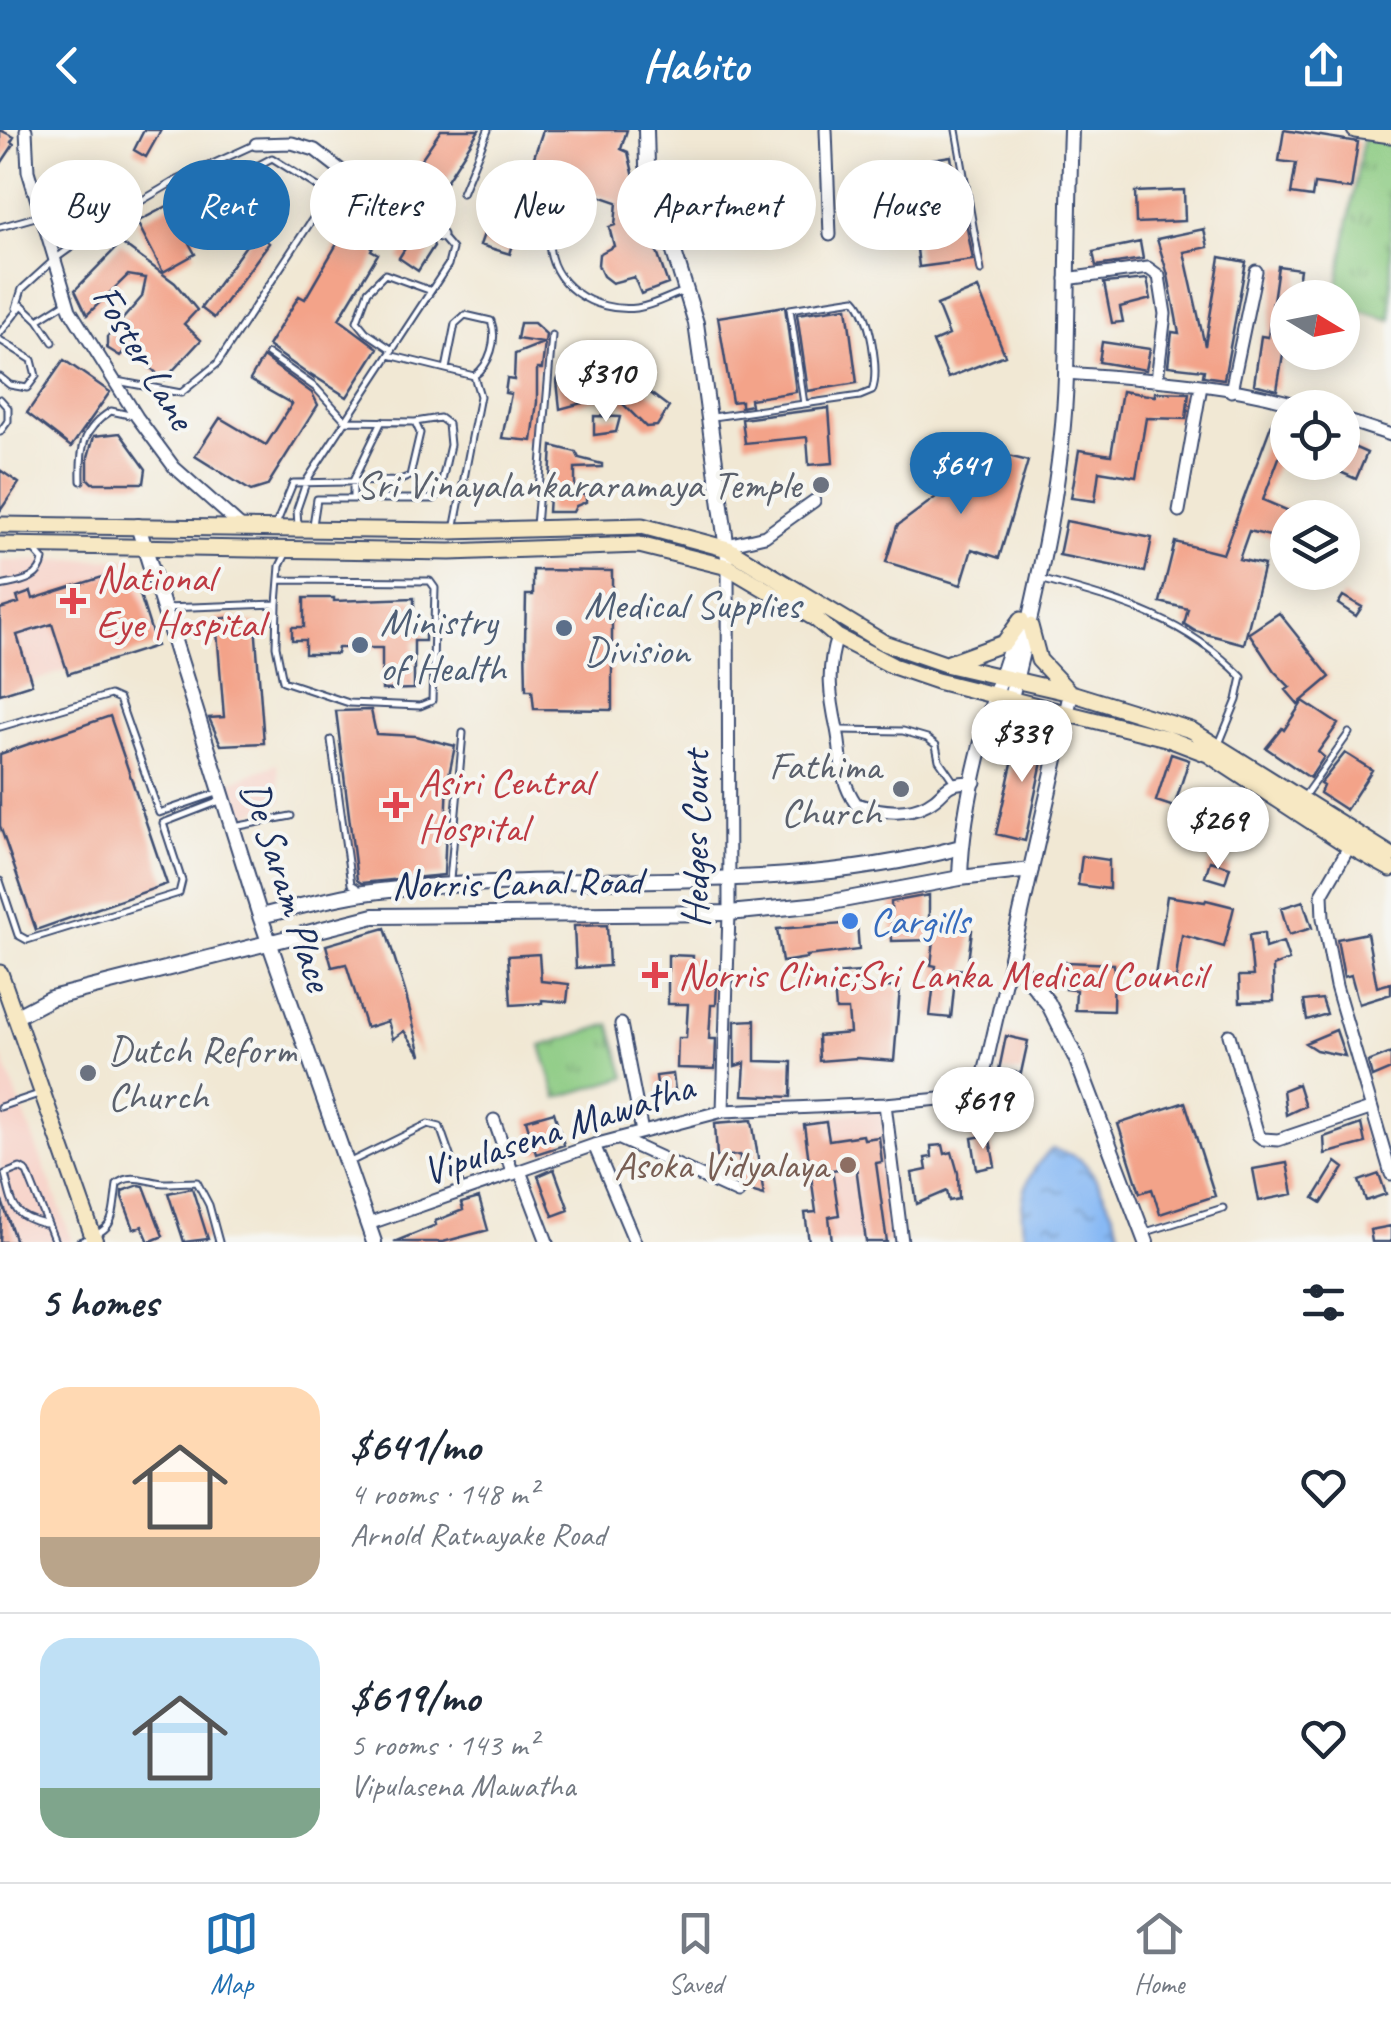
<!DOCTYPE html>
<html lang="en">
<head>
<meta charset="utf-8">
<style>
	body { margin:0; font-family:Caveat,sans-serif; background:#f6f6f7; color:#1f2937; height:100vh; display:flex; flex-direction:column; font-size:38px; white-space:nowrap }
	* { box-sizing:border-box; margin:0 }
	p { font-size:32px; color:#747a83 }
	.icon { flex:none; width:55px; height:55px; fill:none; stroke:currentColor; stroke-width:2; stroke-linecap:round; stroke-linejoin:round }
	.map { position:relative; height:1112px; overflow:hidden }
	.side { display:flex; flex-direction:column; background:#fff; flex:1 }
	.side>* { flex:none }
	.hud { position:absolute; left:30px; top:30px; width:1332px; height:90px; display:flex; gap:20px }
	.needle { width:65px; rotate:100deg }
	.controls { position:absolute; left:1270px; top:150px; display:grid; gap:20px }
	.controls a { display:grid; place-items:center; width:90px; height:90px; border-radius:50%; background:#fff; box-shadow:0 5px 25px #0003; font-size:50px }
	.price { position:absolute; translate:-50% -85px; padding:0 22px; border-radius:35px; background:#fff; color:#222; font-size:32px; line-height:65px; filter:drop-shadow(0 2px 5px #0008) }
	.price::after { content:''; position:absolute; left:50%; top:60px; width:30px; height:22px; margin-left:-15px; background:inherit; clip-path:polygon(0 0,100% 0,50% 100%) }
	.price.current { background:#1f6fb2; color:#fff }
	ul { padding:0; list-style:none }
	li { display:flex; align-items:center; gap:30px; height:250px; padding:0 40px }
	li+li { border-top:2px solid #e0e1e3 }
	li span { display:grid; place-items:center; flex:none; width:280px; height:200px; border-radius:30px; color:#555 }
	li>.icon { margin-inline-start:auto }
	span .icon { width:120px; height:120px; fill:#fffc; stroke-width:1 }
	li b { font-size:42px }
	h2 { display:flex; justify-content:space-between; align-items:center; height:120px; padding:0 40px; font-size:42px }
	.tag { padding:0 35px; border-radius:45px; background:#fff; box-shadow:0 5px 25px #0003; font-size:35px; line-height:90px }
	.tag.current { background:#1f6fb2; color:#fff }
	header { display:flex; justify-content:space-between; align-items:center; height:130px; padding:0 40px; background:#1f6fb2; color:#fff; font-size:45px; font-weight:700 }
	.tab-bar { display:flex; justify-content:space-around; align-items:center; height:140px; border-top:2px solid #e0e1e3; background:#fff; font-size:28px; color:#747a83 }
	.tab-bar a { display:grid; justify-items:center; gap:5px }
	.tab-bar .current { color:#1f6fb2 }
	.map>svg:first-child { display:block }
	.built { fill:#f7d1c7 }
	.grass { fill:url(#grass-tufts); stroke:#537c70; stroke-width:2.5 }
	.water { fill:url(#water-ripples); stroke:#5274a9; stroke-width:2.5 }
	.building { fill:#f3a389 }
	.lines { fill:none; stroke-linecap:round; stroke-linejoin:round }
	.service-casing { stroke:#3b4b70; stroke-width:9 }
	.minor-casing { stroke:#3b4b70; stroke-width:15 }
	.tertiary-casing { stroke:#3b4b70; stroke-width:18 }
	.secondary-casing { stroke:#3b4b70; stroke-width:19 }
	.service { stroke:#fff; stroke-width:5 }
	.minor { stroke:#fff; stroke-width:11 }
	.tertiary { stroke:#fff; stroke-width:14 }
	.secondary { stroke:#f7e8c3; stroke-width:15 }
	.worship-dot { fill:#6b7280; stroke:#f6f6f2; stroke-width:4 }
	.health-dot { fill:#e0444e; stroke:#f6f6f2; stroke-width:4 }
	.service-dot { fill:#5c6f8a; stroke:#f6f6f2; stroke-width:4 }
	.shop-dot { fill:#3f7fe0; stroke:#f6f6f2; stroke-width:4 }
	.education-dot { fill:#8d6e63; stroke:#f6f6f2; stroke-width:4 }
	.labels { text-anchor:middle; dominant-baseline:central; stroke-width:8; stroke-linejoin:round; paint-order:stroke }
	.street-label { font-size:40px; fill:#1b2f5e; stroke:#f6f6f2 }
	.worship-label { font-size:40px; fill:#5b616d; stroke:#f6f6f2; text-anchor:end }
	.health-label { font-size:40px; fill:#be3a42; stroke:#f6f6f2; text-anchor:start }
	.service-label { font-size:40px; fill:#4e5e75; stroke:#f6f6f2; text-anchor:start }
	.shop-label { font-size:40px; fill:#366cbe; stroke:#f6f6f2; text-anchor:start }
	.education-label { font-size:40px; fill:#785e54; stroke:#f6f6f2; text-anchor:end }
</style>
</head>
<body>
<header><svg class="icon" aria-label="back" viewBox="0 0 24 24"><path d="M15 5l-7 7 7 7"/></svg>Habito<svg class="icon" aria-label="share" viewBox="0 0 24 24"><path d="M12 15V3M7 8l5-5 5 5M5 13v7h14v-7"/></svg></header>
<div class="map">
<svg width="1391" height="1112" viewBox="0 0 1391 1112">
	<defs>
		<pattern id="grass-tufts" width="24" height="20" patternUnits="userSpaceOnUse" patternTransform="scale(2.5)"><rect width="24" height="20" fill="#8bca81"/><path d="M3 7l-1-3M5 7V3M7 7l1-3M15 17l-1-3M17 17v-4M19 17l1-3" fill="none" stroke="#71a46d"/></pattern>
		<pattern id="water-ripples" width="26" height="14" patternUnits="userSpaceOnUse" patternTransform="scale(2.5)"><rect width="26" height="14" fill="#88b9f4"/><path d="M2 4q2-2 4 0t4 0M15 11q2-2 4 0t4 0" fill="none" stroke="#6e97c9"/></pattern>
	</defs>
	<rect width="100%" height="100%" fill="#f6f6f2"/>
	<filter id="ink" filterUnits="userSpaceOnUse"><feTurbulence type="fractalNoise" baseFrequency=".01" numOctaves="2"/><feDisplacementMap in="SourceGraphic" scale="20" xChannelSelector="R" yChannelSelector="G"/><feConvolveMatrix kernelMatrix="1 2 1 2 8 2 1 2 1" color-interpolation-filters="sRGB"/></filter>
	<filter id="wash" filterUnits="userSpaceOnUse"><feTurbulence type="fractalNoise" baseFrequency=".0048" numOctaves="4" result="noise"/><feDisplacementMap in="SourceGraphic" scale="40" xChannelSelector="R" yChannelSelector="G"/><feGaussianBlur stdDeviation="2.25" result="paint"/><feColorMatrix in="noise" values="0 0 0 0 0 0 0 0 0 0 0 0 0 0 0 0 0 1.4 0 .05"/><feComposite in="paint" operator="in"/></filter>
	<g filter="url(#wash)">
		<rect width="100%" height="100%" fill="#f1e8d4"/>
		<path class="built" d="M133,429L158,511L0,562V431Z
			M277,634L282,671L243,686L231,652Z
			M0,921L73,1112H0Z
			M882,979L900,1112H807L802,1082L813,1079L800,991Z"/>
		<path class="grass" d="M1363,8L1391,11V190L1354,179V176L1343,173L1344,166L1336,165Z
			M610,894L626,947L557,968L541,916Z"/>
		<path class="water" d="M1052,1019C1061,1022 1076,1025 1082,1031C1098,1046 1118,1091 1122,1112H1026C1016,1075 1024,1044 1052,1019Z"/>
		<g id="blocks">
			<path class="building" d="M0,0L14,7L11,12L14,14L0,35Z
				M144,0H161L146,27L134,20Z
				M441,0H479L429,78H425L398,63Z
				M543,0H627L621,19L628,22L647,102H650L668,154L641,164L634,147L612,153L603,146L598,135L599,124L614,116L609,97L615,95L617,72L529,42Z
				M1284,0L1358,12L1351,59L1314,54L1312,67L1291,64L1296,33L1279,31Z
				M951,26L958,78L963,77L973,130L919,137L913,83L921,82L913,32Z
				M1184,60L1185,91L1136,93L1135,62Z
				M192,63L207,90L195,96L200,107L189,113L195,124L163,142L137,92Z
				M363,69L391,88L371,120L378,124L339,189L378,218L347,267L312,245L313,248L268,216L299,166L305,169Z
				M494,76L522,86L510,124L480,115Z
				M410,99L432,111L434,116L418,141L399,128L409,112L404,109Z
				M1204,99L1208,117L1184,122L1205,216L1220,127L1246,132L1224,249L1203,246L1204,240L1168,236L1172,202L1179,203L1168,145L1157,109Z
				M255,103L269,113L214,188L201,178Z
				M1140,112L1143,129L1096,136L1093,122Z
				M121,113L175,153L197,180L184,194L201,210L164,250L128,217L120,226L107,218V207L142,167L146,148L128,145L87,185L75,160Z
				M1278,136L1300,139L1296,168H1288V194L1277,260L1254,254L1261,206L1268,207Z
				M1147,149L1151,169L1120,177L1123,192L1112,193L1104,153Z
				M978,158L1005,225L948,248L933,212L949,205L937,175Z
				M785,176L796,262L750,269L751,275L741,277V271L732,272L718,187Z
				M847,177L857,253L808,261L797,184Z
				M520,193H534L546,204L542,239H537V272L532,311L502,308L511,264L505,263L507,249L514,250L515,224L543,213L517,209Z
				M1102,212L1150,219L1146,240L1099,232Z
				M263,227L312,263L318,275L267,356L251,361L195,326L220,288L266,315L292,274L250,250Z
				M64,230L110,262L71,317L27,283Z
				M565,232L576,233L574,244L592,248L590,259L604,267L560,279L557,251Z
				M625,244L669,277L657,296L646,297L609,260Z
				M1122,261L1155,266V262L1189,263L1186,289L1146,288L1136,347L1099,341L1095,371L1071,368L1079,320L1111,325Z
				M829,278L833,333L809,335L807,307L745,313L742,289Z
				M594,286L620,287L616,302L594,305Z
				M1273,290L1288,295V304L1263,370L1289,381L1282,409L1249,401L1239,429L1264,435L1244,514L1195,501L1184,494L1188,479L1160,472L1175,412L1223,424Z
				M120,303L146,339L144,353H92L88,349V327L94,306Z
				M1349,315L1367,323L1356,349L1338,341Z
				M552,316L576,322L579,328L602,334V337L575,338V361L586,366V372L576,376L573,382H548Z
				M968,316L1028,331L999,428L972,419L961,455L886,432L897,396L936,367Z
				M0,340L19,353L0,381Z
				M1066,391L1152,408L1145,442L1059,425Z
				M533,440L612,441V580L534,579L532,560H526L525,512L526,465H533Z
				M115,443L118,454L135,449L156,516L68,544L52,494L17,505L32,554L0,564V479L19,473L17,467L31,462L33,469Z
				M1343,466L1362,477L1356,486L1338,474Z
				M304,468H334V471L414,468V498H425V511H414V559L382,560V518H338L337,524H305V510H292V497H304Z
				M1279,483L1330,547L1298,574L1286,560L1290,557L1274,541L1249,503Z
				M236,487V494L255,493L264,613L221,615L209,588L224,587L216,489Z
				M1303,571L1338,594L1318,622L1324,627L1310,648L1266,618L1282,598L1284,600Z
				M371,580L376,604L415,606L455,616L448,650L444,745L361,753L357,750L336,581Z
				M110,586L167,754L36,800L0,696V624Z
				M1020,598L1048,604L1025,711L996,704Z
				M1345,623L1372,640L1346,680L1320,663L1323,656L1320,654Z
				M1171,624L1189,630L1174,677L1156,671Z
				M1082,726L1109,730V759L1078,755Z
				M1210,731L1230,737L1225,753L1205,747Z
				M929,765V794L972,800L967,840L956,839L951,888L930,886L936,836L931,835L934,810L892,811L891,772Z
				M1167,766L1205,772L1206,770L1234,777L1224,817L1182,805L1176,849L1155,846Z
				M1303,771L1312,798L1289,805L1281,778Z
				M857,793L859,820L806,826L807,828L782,832L777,799Z
				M607,795L609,836L576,838L574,796Z
				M385,798L405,861L421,925L404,901L393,909L388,891L366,898L346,834L332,837L326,815Z
				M1264,803L1265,818L1283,812L1289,830L1273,836L1274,871L1240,872L1239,846H1253L1249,805Z
				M1367,803L1377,857L1391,853V864L1359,874L1351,845L1344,847L1337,809Z
				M539,824L541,851L569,854L567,872L542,870V873L511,875L508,826Z
				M668,825L693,826L691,852L717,853L716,875H711L709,909H716L715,939L677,938L678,908H686L688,874H668Z
				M1066,832L1114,834L1113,881L1075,880L1076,860L1065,859Z
				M859,842L860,855L900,858L894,931L857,928L819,931L818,906L850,903L848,880H836L833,844Z
				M1322,869L1327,884L1307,890L1304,871Z
				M755,890V931L792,932L791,967L743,965L745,933L735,936V891Z
				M1336,900L1345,926L1316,920L1305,913Z
				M1006,906L1028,911L1021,943L999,940Z
				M1391,923V939L1372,947L1368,932Z
				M673,944L676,968L659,970L656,946Z
				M1298,954L1305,976L1286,985L1283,960Z
				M1185,972L1215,1066L1160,1084L1152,1059L1140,1063L1118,994Z
				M554,982L564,1015L536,1024L526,990Z
				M752,990L764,1065L747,1060L739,1053L740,1025L717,1027L715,993Z
				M826,992L829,1010L863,1005L864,1009L879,1007L882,1032L876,1033L887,1112H866L856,1036L832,1040L839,1085L829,1087L832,1112H809L805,1083L816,1082L804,995Z
				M1361,994L1365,1013L1325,1024L1324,1007Z
				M989,1005L995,1036L977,1040L972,1008Z
				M943,1015L945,1024L952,1022L958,1043L959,1069L949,1071L947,1061L917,1074L912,1043L927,1040L925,1028L932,1027L931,1016Z
				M1336,1032L1344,1038L1322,1073L1314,1068Z
				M1287,1033L1293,1064L1259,1071L1253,1039Z
				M554,1039L569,1080L553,1086L538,1046Z
				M1379,1044L1386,1064L1366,1071L1359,1051Z
				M139,1055L144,1056L163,1106L149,1112L142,1096L134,1099L122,1067V1061Z
				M192,1058L208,1109L184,1112L168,1063Z
				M479,1068L488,1100L443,1112H394L436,1095L435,1091L463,1080L461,1073Z
				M2,1071L16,1112H0Z
				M1391,1096V1112H1372L1370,1100Z"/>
		</g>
	</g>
	<g filter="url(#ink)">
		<use href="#blocks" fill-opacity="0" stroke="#3b4b70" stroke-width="2.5"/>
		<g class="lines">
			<g class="service-casing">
				<path id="service" d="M956,0L981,141
					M175,51L236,62L255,37L272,28L329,64L361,57
					M559,62C555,77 549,94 549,109C548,155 594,183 637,178C652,176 668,167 682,162
					M462,63L488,0
					M0,97L39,86
					M16,178L22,159L55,129L109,90L175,51L256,14
					M0,203L22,175L38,190
					M0,210L32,230L36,246L27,258L10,255L0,247
					M53,212L38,190L65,173
					M391,219L366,202L357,191L368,161L385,144L429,160
					M268,224L316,258L346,291L415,292L420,303L410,346L398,351L293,353L275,397
					M389,225L474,246C490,235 498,209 491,191L465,185L455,194L446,239
					M117,251L181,263L217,234L329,64
					M0,269L8,278V291L0,302
					M713,287L860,266L872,261C880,242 870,184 855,169L790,179L804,274
					M81,351C80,319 82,299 111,281L134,286
					M353,369V351L382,291
					M313,395L317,369H434L439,364L450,315L448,294L440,288L415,292
					M536,396L552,205
					M298,397L297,379L307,350L448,135L452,119L441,106
					M454,400L480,266L474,246
					M1040,449C1118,471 1182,486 1242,547L1237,570L1219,614
					M0,456C18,452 40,451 43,430L34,420
					M277,474L276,516L283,551L349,573L420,576L432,571L435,458L430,451L279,450
					M165,478L277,474L280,436L286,424
					M0,597L110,565L119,569L159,683L220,662
					M840,600L903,601L927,608L936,615L939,630L954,652
					M331,610L351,754L356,757
					M1305,665L1349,603
					M234,697L291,686
					M450,750L463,603
					M0,751L18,805L27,810L179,763L182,751L163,693L220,671
					M0,977L39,964
					M348,1033L428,994L440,997L462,1060
					M45,1094C11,1086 13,1075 5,1044L20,1038L27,1042L55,1112
					M1146,1102L1223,1078
					M79,1112C116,1099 112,1091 117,1054C131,1042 147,1052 164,1053C175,1053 186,1052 197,1052L209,1075L219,1112"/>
			</g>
			<g class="minor-casing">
				<path id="minor" d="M26,0L28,41L70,180L137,287L174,337L244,399
					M826,0L830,105
					M256,14L292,13L315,20L382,72L440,105
					M1066,149L1148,138L1159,146L1165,184L1157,250
					M1066,243C1146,249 1231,253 1308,278
					M1231,261L1256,141
					M1342,289L1391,305
					M1179,381L1201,256
					M727,415L765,406L814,371
					M837,507C826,539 830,567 837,599C843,629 838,648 856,674C878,681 905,686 927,674C951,661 939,652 975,652
					M1353,710L1322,764L1323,788L1336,856L1391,1044
					M621,894L642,1002
					M1229,905L1258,1005L1263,1009L1278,1010L1370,979
					M885,974L902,1112
					M723,981L729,783L728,437
					M494,990L513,1044
					M620,1009L738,1063
					M594,1015L635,1112
					M520,1041L547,1112
					M368,1094L594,1015L723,981L885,974L973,966L984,944L1011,827"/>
			</g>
			<g class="tertiary-casing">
				<path id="tertiary" d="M646,0L647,35L696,193L728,427
					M138,396L260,786L374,1112
					M1071,563L1011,827L1048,873L1076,928L1146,1112
					M1011,568C1036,463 1063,354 1066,245C1068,163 1068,82 1071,0
					M960,748C962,670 990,574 1017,501
					M260,786C295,778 329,768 364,763C563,737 766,770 961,717
					M15,887L51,868L374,786L729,783L821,774L960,748L1031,740"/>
			</g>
			<g class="secondary-casing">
				<path id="secondary" d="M1355,0L1391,5
					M0,395L449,401L642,396L728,419L884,513L945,534L1071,563L1191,600L1391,725
					M0,415L450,422L639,415L728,437L816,489L837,507L893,536L937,551L1166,608L1208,624L1349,716L1391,739
					M1030,496L1039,530L1070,563
					M949,533L1004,513L1021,490
					M0,843L95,1112"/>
			</g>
			<use href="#service" class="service"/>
			<use href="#minor" class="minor"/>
			<use href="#tertiary" class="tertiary"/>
			<use href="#secondary" class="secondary"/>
		</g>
	</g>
	<g class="worship-dot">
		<circle cx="821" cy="355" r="10"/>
		<circle cx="901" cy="659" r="10"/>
		<circle cx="88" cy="943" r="10"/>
	</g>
	<g class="health-dot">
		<path d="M68 456h10v10h10v10h-10v10h-10v-10h-10v-10h10z"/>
		<path d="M391 660h10v10h10v10h-10v10h-10v-10h-10v-10h10z"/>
		<path d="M650 830h10v10h10v10h-10v10h-10v-10h-10v-10h10z"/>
	</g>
	<g class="service-dot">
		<circle cx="564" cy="498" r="10"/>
		<circle cx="360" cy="515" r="10"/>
	</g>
	<circle class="shop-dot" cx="850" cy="791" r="10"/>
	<circle class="education-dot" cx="848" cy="1035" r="10"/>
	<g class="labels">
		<g class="street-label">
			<text transform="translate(144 227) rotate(59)">Foster Lane</text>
			<text transform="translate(695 709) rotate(-90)">Hedges Court</text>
			<text transform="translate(517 753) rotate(-1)">Norris Canal Road</text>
			<text transform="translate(287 756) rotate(72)">De Saram Place</text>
			<text transform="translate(558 999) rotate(-18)">Vipulasena Mawatha</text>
		</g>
		<g class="worship-label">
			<text x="801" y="355">Sri Vinayalankararamaya Temple</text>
			<text x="881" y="636">Fathima<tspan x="881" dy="46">Church</tspan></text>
			<text x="108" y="920" text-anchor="start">Dutch Reform<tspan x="108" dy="46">Church</tspan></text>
		</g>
		<g class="health-label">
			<text x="96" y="448">National<tspan x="96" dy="46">Eye Hospital</tspan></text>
			<text x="418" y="652">Asiri Central<tspan x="418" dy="46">Hospital</tspan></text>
			<text x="678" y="845">Norris Clinic;Sri Lanka Medical Council</text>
		</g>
		<g class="service-label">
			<text x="584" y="475">Medical Supplies<tspan x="584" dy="46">Division</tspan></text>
			<text x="380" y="492">Ministry<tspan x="380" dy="46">of Health</tspan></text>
		</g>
		<g class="shop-label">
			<text x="870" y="791">Cargills</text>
		</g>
		<g class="education-label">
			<text x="828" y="1035">Asoka Vidyalaya</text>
		</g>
	</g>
</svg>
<div class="controls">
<a><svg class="needle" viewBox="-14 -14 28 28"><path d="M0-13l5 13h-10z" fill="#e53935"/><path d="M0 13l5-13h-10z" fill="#747a83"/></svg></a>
<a><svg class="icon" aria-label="locate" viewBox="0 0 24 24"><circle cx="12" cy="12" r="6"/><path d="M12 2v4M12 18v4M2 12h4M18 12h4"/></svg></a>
<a><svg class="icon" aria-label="layers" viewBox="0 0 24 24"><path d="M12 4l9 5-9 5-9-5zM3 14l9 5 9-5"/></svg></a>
</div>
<b class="price" style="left:606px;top:295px">$310</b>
<b class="price current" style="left:961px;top:387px">$641</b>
<b class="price" style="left:1022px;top:655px">$339</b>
<b class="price" style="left:1218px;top:742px">$269</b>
<b class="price" style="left:983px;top:1022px">$619</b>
<div class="hud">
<a class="tag">Buy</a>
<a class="tag current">Rent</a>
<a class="tag">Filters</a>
<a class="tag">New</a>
<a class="tag">Apartment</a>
<a class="tag">House</a>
</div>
</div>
<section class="side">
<h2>5 homes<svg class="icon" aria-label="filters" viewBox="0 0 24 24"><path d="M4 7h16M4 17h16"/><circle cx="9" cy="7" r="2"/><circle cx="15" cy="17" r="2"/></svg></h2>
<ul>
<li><span style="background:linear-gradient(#ffd9b3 75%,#b9a48a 0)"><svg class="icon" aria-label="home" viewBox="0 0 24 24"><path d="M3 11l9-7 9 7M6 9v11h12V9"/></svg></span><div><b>$641/mo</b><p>4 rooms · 148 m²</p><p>Arnold Ratnayake Road</p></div><svg class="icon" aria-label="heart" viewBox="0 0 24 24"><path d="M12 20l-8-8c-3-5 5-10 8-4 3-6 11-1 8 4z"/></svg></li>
<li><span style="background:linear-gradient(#bfe0f5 75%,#7fa58c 0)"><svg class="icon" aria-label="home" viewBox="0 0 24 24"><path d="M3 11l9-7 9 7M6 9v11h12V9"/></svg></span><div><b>$619/mo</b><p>5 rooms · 143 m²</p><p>Vipulasena Mawatha</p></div><svg class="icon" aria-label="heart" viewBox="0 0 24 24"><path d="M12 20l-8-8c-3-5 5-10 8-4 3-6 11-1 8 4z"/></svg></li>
</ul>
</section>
<nav class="tab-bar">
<a class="current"><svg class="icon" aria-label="map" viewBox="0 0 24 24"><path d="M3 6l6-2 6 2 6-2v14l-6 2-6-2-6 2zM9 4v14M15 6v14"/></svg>Map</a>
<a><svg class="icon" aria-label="saved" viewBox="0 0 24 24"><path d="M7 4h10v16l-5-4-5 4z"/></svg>Saved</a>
<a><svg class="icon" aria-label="home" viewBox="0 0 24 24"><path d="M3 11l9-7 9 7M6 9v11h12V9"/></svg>Home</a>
</nav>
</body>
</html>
